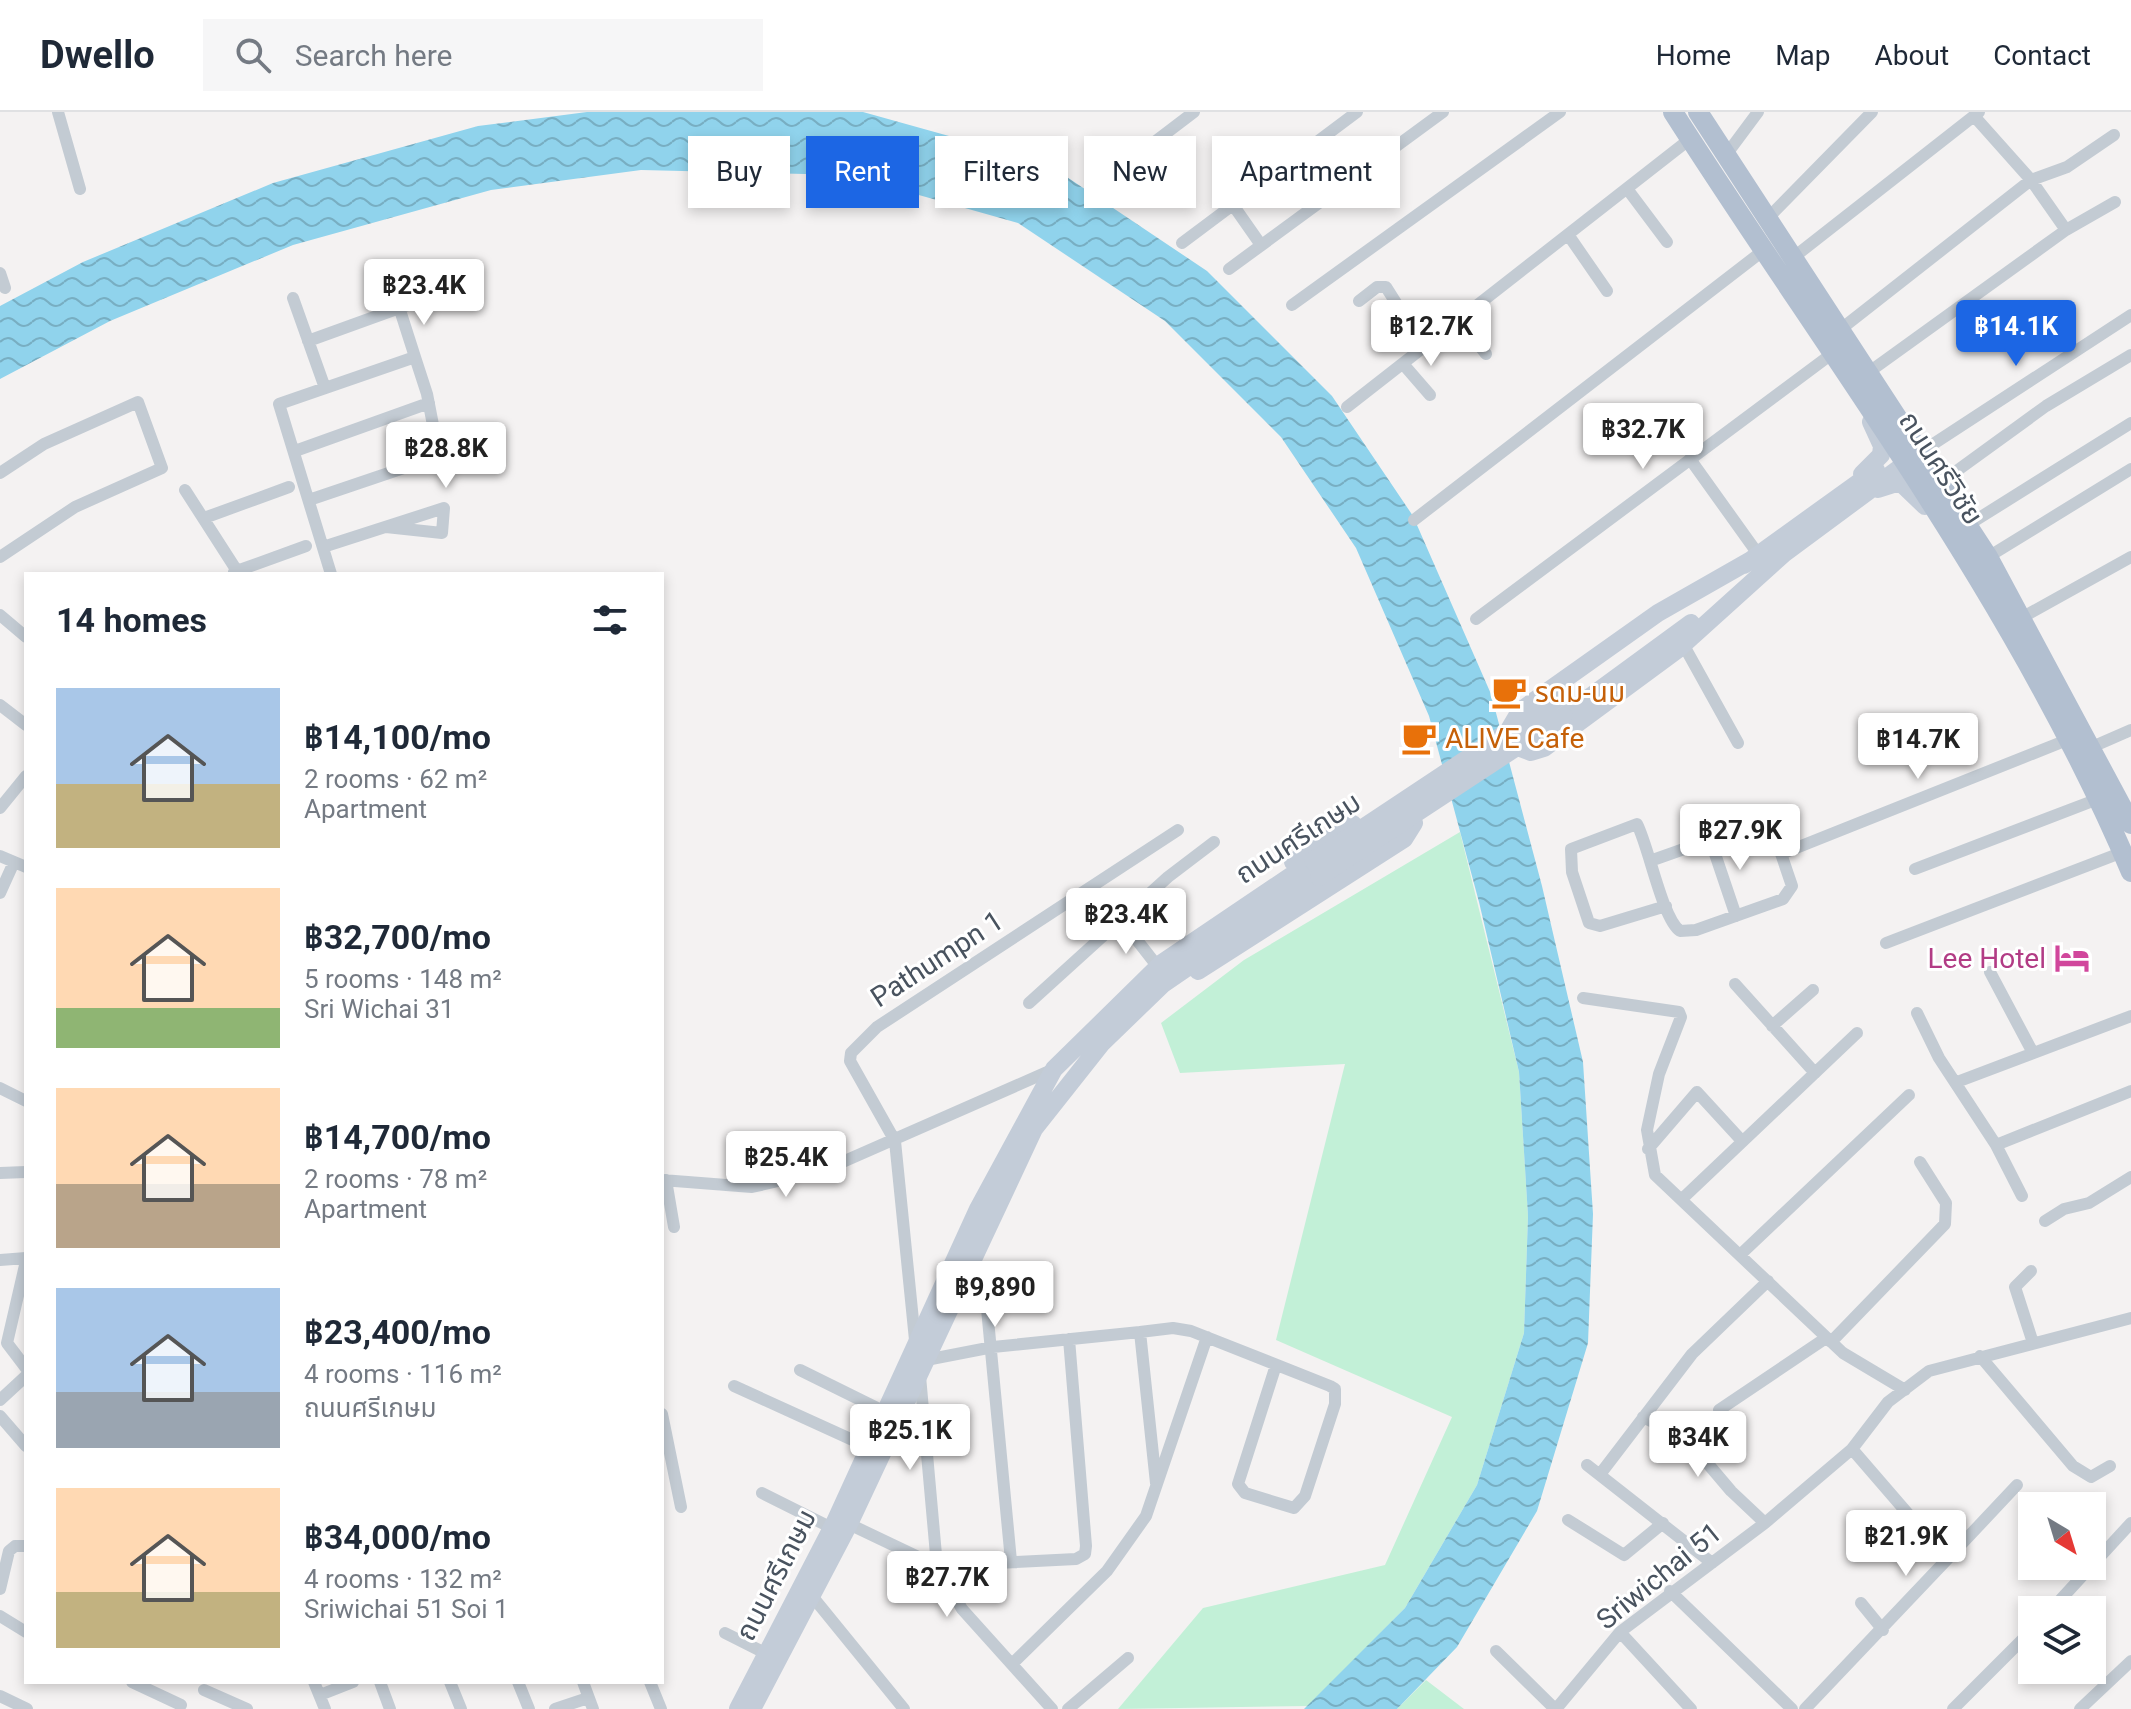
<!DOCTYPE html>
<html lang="en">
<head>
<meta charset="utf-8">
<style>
	body { margin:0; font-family:Roboto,"Noto Sans Thai",sans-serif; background:#f6f6f7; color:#1f2937; height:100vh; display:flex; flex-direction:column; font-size:30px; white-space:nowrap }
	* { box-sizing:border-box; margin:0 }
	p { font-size:26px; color:#747a83 }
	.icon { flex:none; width:44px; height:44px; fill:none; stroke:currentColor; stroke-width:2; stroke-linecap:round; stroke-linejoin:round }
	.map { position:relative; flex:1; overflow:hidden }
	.details { position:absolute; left:24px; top:460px; width:640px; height:1112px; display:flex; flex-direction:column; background:#fff; border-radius:0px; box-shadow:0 4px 12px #0003 }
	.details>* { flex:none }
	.hud { position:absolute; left:688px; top:24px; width:760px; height:72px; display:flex; gap:16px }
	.needle { width:52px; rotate:142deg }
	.controls { position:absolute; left:2018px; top:1380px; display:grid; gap:16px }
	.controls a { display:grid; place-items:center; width:88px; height:88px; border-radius:0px; background:#fff; box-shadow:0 4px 12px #0003; font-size:40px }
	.price { position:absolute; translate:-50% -68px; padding:0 18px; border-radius:8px; background:#fff; color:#222; font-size:26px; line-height:52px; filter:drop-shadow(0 2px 4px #0008) }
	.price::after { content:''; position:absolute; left:50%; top:48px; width:24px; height:18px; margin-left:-12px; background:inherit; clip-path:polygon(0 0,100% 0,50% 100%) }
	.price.on { background:#1c66e4; color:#fff }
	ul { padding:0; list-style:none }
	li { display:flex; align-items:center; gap:24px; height:200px; padding:0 32px }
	li span { display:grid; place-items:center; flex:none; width:224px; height:160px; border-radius:0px; color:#555 }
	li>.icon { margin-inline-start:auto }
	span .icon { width:96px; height:96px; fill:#fffc; stroke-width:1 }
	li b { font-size:34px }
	h2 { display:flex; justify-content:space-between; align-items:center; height:96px; padding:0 32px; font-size:34px }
	.pill { padding:0 28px; border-radius:0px; background:#fff; box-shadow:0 4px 12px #0003; font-size:28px; line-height:72px }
	.pill.on { background:#1c66e4; color:#fff }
	header { display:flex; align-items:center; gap:48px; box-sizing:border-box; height:112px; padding:0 40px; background:#fff; border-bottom:2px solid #e0e1e3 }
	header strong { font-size:38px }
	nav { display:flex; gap:44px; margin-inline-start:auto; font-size:28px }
	.search { width:560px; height:72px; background:#f6f6f7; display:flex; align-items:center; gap:20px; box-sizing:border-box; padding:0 28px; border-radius:0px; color:#747a83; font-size:30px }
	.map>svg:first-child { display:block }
	.green { fill:#c2f0d7 }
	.water { fill:url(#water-waves) }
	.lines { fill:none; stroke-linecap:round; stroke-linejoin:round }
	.street { stroke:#c3cbd3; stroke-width:12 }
	.secondary { stroke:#c3ccd8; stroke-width:18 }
	.primary { stroke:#b2bfd0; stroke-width:20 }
	.secondary-bridge { stroke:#c3ccd8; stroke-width:18 }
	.labels { text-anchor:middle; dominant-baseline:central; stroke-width:6; stroke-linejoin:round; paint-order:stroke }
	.street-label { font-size:28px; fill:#49535f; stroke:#fff }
	.food-label { font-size:28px; fill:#c56008; stroke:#fff; text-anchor:start }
	.hotel-label { font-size:28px; fill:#b23c85; stroke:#fff; text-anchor:end }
</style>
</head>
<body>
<header>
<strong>Dwello</strong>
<div class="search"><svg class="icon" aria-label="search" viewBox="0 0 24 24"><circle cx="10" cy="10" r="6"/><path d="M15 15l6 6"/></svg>Search here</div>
<nav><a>Home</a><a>Map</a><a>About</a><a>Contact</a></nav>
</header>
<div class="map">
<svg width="2131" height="1597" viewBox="0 0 2131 1597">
	<defs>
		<pattern id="water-waves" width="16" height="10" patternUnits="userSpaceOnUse" patternTransform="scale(2)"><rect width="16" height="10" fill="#90d3ec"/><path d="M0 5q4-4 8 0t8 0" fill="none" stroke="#78aec2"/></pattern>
	</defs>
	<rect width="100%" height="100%" fill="#f4f2f2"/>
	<path class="green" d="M1460,720L1519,960L1528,1104L1524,1221L1477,1373L1405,1496L1309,1594L1118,1597L1203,1496L1385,1453L1452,1305L1276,1228L1345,952L1180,961L1161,911L1244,848Z
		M1426,1568L1464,1597H1397Z"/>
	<path class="water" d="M587,0H863L1046,51L1207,159L1332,284L1413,404L1491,582L1542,774L1583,950L1593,1102L1588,1231L1537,1399L1457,1535L1397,1597H1304L1405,1496L1477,1373L1524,1221L1528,1104L1519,960L1479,790L1429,604L1356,436L1281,325L1165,209L1018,111L848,63L641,58L491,78L293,133L110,209L0,267V194L83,150L273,71L478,14Z"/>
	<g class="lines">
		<path class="street" d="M58,0L80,77
			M1974,4L2031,68L2066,118L2115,90
			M1726,43L1758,0
			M1102,70L1194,0
			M1628,78L1667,130
			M1233,93L1261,133
			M1768,106L1872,0
			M1569,124L1607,179
			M1182,131L1357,0
			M1794,145L1979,0
			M1229,157L1443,0
			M0,161L5,176
			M293,186L325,276
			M1359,189L1377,175H1386L1425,237
			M1292,193L1560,0
			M399,195L415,245
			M1460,209L1486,242
			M1841,217L2031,68L2067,55L2114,23
			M308,229L438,182
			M1404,253L1430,283
			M1869,260L2066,118
			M1347,295L1690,27
			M295,339L429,291
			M1921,340L2131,203
			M1690,347L1758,442
			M0,361L44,332L138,290L162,356L75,395L0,445
			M1940,371L2046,294L2131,243
			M185,378L239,462
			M309,388L439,344L427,282L415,245L279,292L331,462
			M204,406L289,375
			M1414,408L1764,138
			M1968,413L2131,311
			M323,435L444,396L442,421L386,415
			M1988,445L2131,357
			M234,460L306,434
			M0,503L26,525
			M2023,505L2131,445
			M1476,507L1833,241
			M1683,532L1738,631
			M0,593L26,613
			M2092,635L2131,618
			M0,696L26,664
			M1710,727L1736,804
			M1781,742L2067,628
			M0,744L26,755
			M1650,749L1763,709L1773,718L1792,774L1783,787L1696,818L1680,819C1662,806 1649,735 1637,712L1571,737L1572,760L1589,811L1600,814L1666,794
			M1915,757L2098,687
			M0,781L14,750
			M1122,809L1158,855
			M1886,831L2123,740
			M1990,860L2033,941
			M1735,872L1815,961
			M1583,886L1679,900L1681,905L1659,962L1647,1018L1655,1063L1843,1241L1905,1278
			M1029,891L1168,765L1214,730
			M1917,901L1939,946L1996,1033L2131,979
			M1772,914L1813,878
			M1957,970L2131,904
			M0,976L26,989
			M1996,1033L2022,1084
			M1648,1037L1697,980L1742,1029
			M0,1061L26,1060
			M662,1068L752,1075L822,1059L1054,957
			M666,1068L674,1115
			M1682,1087L1857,921
			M2045,1109L2064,1097L2089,1091L2131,1065
			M1741,1142L1909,983
			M0,1148L26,1146
			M26,1149L7,1231L26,1256
			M983,1155L1011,1449
			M2031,1159L2015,1175L2033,1231
			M1140,1220L1173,1216L1191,1219L1330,1274L1335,1277V1292L1305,1384L1294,1396L1245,1381L1238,1372L1276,1253
			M915,1228L895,1029L850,949L851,941L877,915L1178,718
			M1831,1230L1945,1112L1946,1091L1920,1050
			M1980,1244L2073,1354L2091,1365L2110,1354
			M926,1248L993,1235L1140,1220L1156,1371
			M800,1258L887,1301
			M920,1264L937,1454L1076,1447L1085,1442L1086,1434L1069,1227
			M734,1274L868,1335
			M0,1288L26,1264
			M1719,1298L1826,1226
			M662,1302L681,1395
			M0,1304L26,1334
			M1643,1305L1686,1326L1731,1379L1765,1411
			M1587,1353L1712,1451
			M1601,1361L1692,1242L1768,1169
			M762,1381L832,1416
			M1568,1408L1624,1443L1663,1411
			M849,1412L937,1454L962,1497L1052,1597
			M1955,1439L2017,1373
			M0,1477L9,1439L15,1434H26
			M1670,1479L1792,1597
			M812,1484L904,1597
			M1861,1491L1883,1518
			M2051,1498L2131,1411
			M0,1504L26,1520
			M1620,1520L1691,1597
			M725,1521L767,1542
			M1496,1539L1555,1597
			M1012,1552L1107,1459L1146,1404L1207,1225
			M132,1570L181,1593
			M314,1570L325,1597
			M380,1570L390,1597
			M450,1570L461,1597
			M518,1570L529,1597
			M583,1570L593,1597
			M650,1570L661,1597
			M204,1578L247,1597
			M320,1583L353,1570
			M0,1584L27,1597
			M555,1597L588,1586
			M1068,1597L1128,1546
			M1556,1597L1620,1520L1765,1411L1852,1337L1888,1290L1929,1259L2131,1206
			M1805,1597L1955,1439L1909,1403L1852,1337
			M1953,1597L2032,1518
			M2080,1597L2131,1549"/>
		<path class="secondary" d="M1862,362L1881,343L1882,334L1871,310
			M1878,377L1900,370L1925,394
			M1782,443L1905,352
			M1751,448L1658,501L1520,599L1510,616L1518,635L1531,640L1544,636L1677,538L1789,437
			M1744,453L1876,358
			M1564,604L1691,511
			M1293,750L1353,712
			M1198,859L1404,727L1414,711L1404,693
			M738,1597L835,1410L978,1097L1054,957L1162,851L1313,749
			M752,1597L849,1412L1034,1017L1102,931L1163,872L1319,765"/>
		<path class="primary" d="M1673,0C1832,249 2015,486 2131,760
			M1698,0L1988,445L2131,712"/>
		<path class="secondary-bridge" d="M1313,749L1563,583
			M1319,765L1564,604"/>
	</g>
	<defs>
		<g id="cafe-bare" transform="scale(2.76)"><path d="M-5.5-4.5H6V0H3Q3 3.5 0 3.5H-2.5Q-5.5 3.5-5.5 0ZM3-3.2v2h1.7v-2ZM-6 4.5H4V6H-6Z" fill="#e8710a" stroke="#fff" stroke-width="2.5" paint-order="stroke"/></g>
		<g id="hotel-bare" transform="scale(2.76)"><path d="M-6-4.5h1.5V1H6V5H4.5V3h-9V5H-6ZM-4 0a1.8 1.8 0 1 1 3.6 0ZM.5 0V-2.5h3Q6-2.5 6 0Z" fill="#d1479c" stroke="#fff" stroke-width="2.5" paint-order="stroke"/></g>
	</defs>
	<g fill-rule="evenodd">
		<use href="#cafe-bare" x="1509" y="580"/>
		<use href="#cafe-bare" x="1419" y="626"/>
		<use href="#hotel-bare" x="2072" y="846"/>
	</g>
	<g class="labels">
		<g class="street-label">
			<text transform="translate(1941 356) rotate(57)">ถนนศรีวิชัย</text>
			<text transform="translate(1298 726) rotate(-33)">ถนนศรีเกษม</text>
			<text transform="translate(937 847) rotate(-33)">Pathumpn 1</text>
			<text transform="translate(776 1463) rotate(-63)">ถนนศรีเกษม</text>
			<text transform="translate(1659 1464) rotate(-39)">Sriwichai 51</text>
		</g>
		<g class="food-label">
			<text x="1535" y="580">รดม-นม</text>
			<text x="1445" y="626">ALIVE Cafe</text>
		</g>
		<g class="hotel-label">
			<text x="2046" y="846">Lee Hotel</text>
		</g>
	</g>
</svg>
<div class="controls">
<a><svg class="needle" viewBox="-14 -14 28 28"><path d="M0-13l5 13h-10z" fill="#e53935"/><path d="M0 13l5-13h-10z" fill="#747a83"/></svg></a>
<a><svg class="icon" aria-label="layers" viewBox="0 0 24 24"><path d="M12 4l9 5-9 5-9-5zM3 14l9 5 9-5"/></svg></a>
</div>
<b class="price" style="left:424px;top:215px">฿23.4K</b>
<b class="price" style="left:1431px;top:256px">฿12.7K</b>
<b class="price on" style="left:2016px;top:256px">฿14.1K</b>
<b class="price" style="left:1643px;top:359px">฿32.7K</b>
<b class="price" style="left:446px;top:378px">฿28.8K</b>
<b class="price" style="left:1918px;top:669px">฿14.7K</b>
<b class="price" style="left:1740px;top:760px">฿27.9K</b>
<b class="price" style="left:1126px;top:844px">฿23.4K</b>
<b class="price" style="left:786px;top:1087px">฿25.4K</b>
<b class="price" style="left:995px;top:1217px">฿9,890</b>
<b class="price" style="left:910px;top:1360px">฿25.1K</b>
<b class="price" style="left:1698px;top:1367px">฿34K</b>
<b class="price" style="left:1906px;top:1466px">฿21.9K</b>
<b class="price" style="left:947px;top:1507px">฿27.7K</b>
<div class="hud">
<a class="pill">Buy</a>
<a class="pill on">Rent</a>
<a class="pill">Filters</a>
<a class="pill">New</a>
<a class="pill">Apartment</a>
</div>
<section class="details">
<h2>14 homes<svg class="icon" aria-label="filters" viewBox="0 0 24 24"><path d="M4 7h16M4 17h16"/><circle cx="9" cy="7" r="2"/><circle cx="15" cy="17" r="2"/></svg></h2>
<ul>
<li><span style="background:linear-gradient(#a9c7e8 60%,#c2b280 0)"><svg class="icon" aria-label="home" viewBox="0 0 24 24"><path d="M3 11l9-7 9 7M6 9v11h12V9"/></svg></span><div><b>฿14,100/mo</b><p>2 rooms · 62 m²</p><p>Apartment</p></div></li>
<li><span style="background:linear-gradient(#ffd9b3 75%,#8fb573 0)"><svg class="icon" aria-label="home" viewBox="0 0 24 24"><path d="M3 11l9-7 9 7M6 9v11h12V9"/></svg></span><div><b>฿32,700/mo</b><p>5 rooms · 148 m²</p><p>Sri Wichai 31</p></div></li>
<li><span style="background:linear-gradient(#ffd9b3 60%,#b9a48a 0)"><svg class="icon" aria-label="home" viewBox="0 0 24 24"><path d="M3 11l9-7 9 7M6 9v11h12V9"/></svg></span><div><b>฿14,700/mo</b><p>2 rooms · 78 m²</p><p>Apartment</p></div></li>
<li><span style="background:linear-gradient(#a9c7e8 65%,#9aa5b1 0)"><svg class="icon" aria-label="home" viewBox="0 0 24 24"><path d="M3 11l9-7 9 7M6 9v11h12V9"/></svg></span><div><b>฿23,400/mo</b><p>4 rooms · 116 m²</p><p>ถนนศรีเกษม</p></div></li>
<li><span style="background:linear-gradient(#ffd9b3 65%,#c2b280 0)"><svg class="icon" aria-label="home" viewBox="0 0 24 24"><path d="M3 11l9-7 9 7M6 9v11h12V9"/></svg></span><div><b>฿34,000/mo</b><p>4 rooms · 132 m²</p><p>Sriwichai 51 Soi 1</p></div></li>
</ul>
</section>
</div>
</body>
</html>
